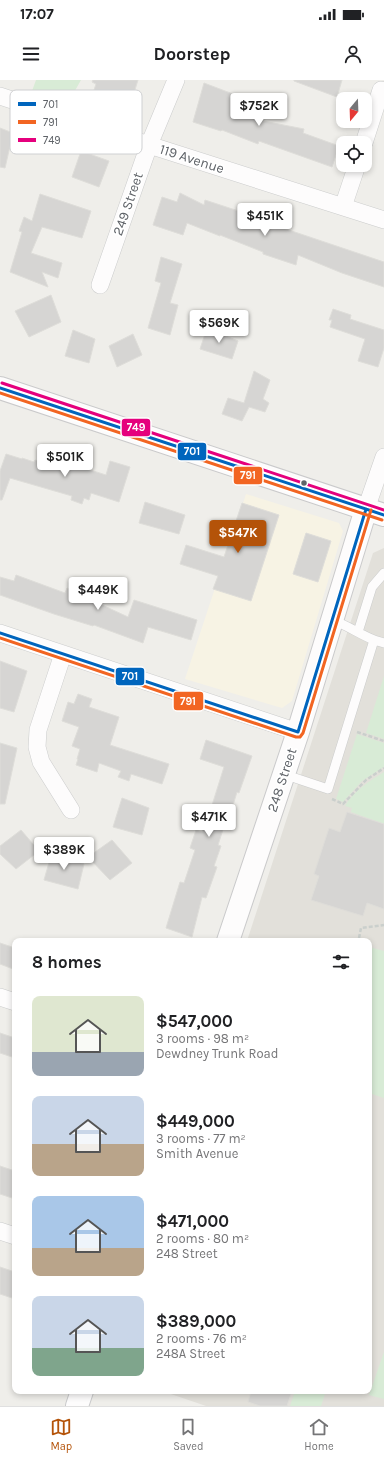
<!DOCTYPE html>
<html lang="en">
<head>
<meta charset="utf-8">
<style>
	body { margin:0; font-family:Karla,sans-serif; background:#f6f6f6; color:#202124; height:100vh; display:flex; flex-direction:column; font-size:15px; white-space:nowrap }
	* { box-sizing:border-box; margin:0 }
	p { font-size:13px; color:#757577 }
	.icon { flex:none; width:22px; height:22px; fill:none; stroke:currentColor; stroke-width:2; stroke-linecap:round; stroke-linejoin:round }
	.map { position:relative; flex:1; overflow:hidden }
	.side { position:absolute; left:12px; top:858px; width:360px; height:456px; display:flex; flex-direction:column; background:#fff; border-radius:8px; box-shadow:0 2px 6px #0003 }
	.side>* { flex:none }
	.needle { width:26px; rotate:199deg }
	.controls { position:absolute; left:336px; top:12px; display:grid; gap:8px }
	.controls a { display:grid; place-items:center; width:36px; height:36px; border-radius:8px; background:#fff; box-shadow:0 2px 6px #0003; font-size:20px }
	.price { position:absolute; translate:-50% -34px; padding:0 9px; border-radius:4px; background:#fff; color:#222; font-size:13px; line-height:26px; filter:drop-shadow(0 1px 2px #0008) }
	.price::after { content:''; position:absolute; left:50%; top:24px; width:12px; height:9px; margin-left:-6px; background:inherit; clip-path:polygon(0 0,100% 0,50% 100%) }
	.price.current { background:#b45309; color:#fff }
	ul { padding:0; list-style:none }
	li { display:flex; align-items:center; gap:12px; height:100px; padding:0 20px }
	li span { display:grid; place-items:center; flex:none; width:112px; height:80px; border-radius:8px; color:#555 }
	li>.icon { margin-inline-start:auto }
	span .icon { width:48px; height:48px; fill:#fffc; stroke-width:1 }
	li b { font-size:17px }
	h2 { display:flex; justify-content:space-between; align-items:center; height:48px; padding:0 20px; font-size:17px }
	.status { display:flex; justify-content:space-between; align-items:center; height:28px; padding:0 20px; background:#fff; direction:ltr }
	.status svg { height:11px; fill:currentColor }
	header { display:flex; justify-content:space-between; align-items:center; height:52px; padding:0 20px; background:#fff; font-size:18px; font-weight:700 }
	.dock { display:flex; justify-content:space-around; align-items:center; height:56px; border-top:1px solid #e0e0e0; background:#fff; font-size:11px; color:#757577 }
	.dock a { display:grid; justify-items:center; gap:2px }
	.dock .current { color:#b45309 }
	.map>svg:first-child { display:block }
	.commercial { fill:#f7f3e4 }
	.education { fill:#e2e0da }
	.green { fill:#d8ebd6 }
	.building { fill:#d6d5d3; stroke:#deddd9 }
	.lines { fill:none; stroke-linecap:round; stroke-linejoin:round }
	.lane-casing { stroke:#cbcccc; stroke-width:10 }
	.street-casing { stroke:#cbcccc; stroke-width:18 }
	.secondary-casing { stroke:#cacacb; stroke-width:24 }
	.path { stroke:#cacfcc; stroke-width:2.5; stroke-dasharray:4 2; stroke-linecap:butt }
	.lane { stroke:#fdfcfc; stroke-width:9 }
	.street { stroke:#fdfcfc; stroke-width:17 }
	.secondary { stroke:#fdfcfc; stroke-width:22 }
	.bus-1-casing { stroke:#fff; stroke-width:6 }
	.bus-2-casing { stroke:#fff; stroke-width:6 }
	.bus-3-casing { stroke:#fff; stroke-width:6 }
	.bus-1 { stroke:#0065bd; stroke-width:3 }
	.bus-2 { stroke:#f26522; stroke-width:3 }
	.bus-3 { stroke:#e5007d; stroke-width:3 }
	.bus-dot { fill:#5f6368; stroke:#fff; stroke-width:1.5 }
	.labels { text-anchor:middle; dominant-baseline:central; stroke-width:3.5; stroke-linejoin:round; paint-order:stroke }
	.street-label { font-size:14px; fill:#5f6368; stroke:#fff }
	.key { fill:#fff; stroke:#cfd0d2; stroke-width:1 }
	.key-label { font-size:11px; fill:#5f6368 }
	.line-badge { stroke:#fff; stroke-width:1.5 }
	.badge-label { font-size:11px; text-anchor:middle; font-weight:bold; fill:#fff }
</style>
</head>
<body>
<div class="status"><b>17:07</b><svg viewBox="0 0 49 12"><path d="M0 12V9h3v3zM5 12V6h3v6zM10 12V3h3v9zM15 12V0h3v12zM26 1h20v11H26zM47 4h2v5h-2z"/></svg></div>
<header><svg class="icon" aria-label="menu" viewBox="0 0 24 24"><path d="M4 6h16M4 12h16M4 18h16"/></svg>Doorstep<svg class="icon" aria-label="person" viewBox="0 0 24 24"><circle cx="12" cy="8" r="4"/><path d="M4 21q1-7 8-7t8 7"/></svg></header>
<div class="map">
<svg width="384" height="1326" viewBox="0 0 384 1326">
	<rect width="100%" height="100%" fill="#efeeea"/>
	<path class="commercial" d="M246,414L339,443L343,451L292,621L282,628L185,599Z"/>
	<path class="education" d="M384,468V1326H206L162,1311H369V861H247L373,473Z"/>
	<path class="green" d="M36,0H81L68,23L32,11Z
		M384,596V659L366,653Z
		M357,654L384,663V687L362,701L343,722L336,719Z
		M384,692V744L351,732L352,728L345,726C353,711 371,700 384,692Z
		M369,867L384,871V1018L369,1013Z
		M384,1272V1319L369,1315Z
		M295,1311H326L321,1326H290Z"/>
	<path class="building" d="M93,0H138L133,16L121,12L117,24L92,16L96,4L92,2Z
		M294,0H342L337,17L294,1Z
		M204,3L233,14L231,21L264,35L263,41L304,49L303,53L339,66L332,87L259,61L258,64L222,50L221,51L193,42Z
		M0,48L13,53L5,88L0,87Z
		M81,71L109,81L99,107L72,97Z
		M180,113L204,125L205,120L266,140L265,142L384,182V207L342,193L298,175L296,185L263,174V172L220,155V156L187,143L183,155L153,145L162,117L177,122Z
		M40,114L91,131L82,158L42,147L31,173L62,183L58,198L42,192L48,207L10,192L22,152L19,151L24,137L32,141Z
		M161,177L182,184L170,223L178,225L170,255L148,248L161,203L155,201Z
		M51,215L61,242L29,257L15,231Z
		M333,229L351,235L350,239L384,250V268L378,287L358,281L365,259L330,247L332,240H329Z
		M207,248L238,261L232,279L200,269Z
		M73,250L95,259L89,283L65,276Z
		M133,254L142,275L117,287L109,266Z
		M254,291L270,300L263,319L269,323L265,332L249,327L242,341L222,334L228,318L244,323Z
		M6,374L22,379V378L34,382L35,380L54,386L56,380L64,383L65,382L106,395L110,381L130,387L119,422L91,413L89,420L84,418L82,424L71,420L72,416L10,398L2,420H0V391Z
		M145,422L185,435L179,454L139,443Z
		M242,423L279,435L251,521L213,509L218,496L180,484L186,465L224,477Z
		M306,453L331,461L318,502L293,494Z
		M16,495L65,513L67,508L101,520L100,524L128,537L134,520L197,540L191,560L148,547L143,563L94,545L93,546L54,534L0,515V497L14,501Z
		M0,581L27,591L14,632L0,628Z
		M78,614L92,619L89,627L119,637L110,665L169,684L162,704L131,694L129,701L118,697L121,691L99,683L97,692L76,685L78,679H77L80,669L72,666L79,647L62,641L68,622L74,624Z
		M206,660L252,676L239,713L237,712L230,735L228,734L218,765L221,766L214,786L217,787L206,818L202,817L192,857L166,848L180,802L184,803L195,770L190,768L196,750L202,752L206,738H208L224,687L200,679Z
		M0,663L17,668L5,724H0Z
		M122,718L149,728L142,755L113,747Z
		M347,732L384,744V829L367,823L363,836L311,820L319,796L314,794L329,748L340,752Z
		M21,750L39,771L16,789L0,774V766Z
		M112,760L132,783L110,800L88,777Z
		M52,772L84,784L78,809L44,800Z
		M0,863L15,868V883L13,889L0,884Z
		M0,953L15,958V978L0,973Z
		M0,1086L15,1091V1116L13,1115L12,1118L0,1114Z
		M0,1187L15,1192V1219L0,1214Z
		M251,1311H292L287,1326H260L248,1322Z"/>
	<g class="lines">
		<g class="lane-casing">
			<path id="lane" d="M332,540C347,545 359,554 374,560
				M358,552L372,507L384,493
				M295,698L328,709L374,560L384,563"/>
		</g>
		<g class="street-casing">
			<path id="street" d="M0,16L149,65L384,140
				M364,63L381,10
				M343,127L357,85
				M100,205L149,65L176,0
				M366,429L384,377
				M0,553L298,652
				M63,574L38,650L37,667L41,682L71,730
				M0,917L15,922
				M0,1151L15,1156"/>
		</g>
		<g class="secondary-casing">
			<path id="secondary" d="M0,308L384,435
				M228,861L298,652L366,429
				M77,1326L82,1311"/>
		</g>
		<path class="path" d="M357,652L384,661
			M332,719L343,724L366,700L384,688
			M359,858L361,848L384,845"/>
		<use href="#lane" class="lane"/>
		<use href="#street" class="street"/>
		<use href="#secondary" class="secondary"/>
		<g class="bus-1-casing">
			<path id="bus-1" d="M0,308L384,435
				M0,553L298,652L366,429"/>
		</g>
		<g class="bus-2-casing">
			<path id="bus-2" d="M0,313L382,440
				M0,558L296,657H300L303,653L371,430"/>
		</g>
		<g class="bus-3-casing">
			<path id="bus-3" d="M2,303L384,430"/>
		</g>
		<use href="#bus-1" class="bus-1"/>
		<use href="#bus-2" class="bus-2"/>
		<use href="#bus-3" class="bus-3"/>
	</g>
	<circle class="bus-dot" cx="304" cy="403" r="3.5"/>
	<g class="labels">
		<g class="street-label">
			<text transform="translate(192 79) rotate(18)">119 Avenue</text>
			<text transform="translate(128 124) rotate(-71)">249 Street</text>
			<text transform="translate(282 700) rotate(-72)">248 Street</text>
		</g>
	</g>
	<rect x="10" y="10" width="132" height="64" rx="6" class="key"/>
	<rect x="18" y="22" width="18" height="4" fill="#0065bd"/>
	<rect x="18" y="40" width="18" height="4" fill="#f26522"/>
	<rect x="18" y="58" width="18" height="4" fill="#e5007d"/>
	<g class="key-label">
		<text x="43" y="28">701</text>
		<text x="43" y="46">791</text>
		<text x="43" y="64">749</text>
	</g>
	<g class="line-badge">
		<rect x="121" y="338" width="30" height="19" rx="4" fill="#e5007d"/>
		<rect x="177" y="362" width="30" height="19" rx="4" fill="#0065bd"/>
		<rect x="233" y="386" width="30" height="19" rx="4" fill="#f26522"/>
		<rect x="115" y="587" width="30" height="19" rx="4" fill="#0065bd"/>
		<rect x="173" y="611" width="31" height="20" rx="4" fill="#f26522"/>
	</g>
	<g class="badge-label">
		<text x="136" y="351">749</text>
		<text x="192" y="375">701</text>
		<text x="248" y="399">791</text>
		<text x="130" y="600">701</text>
		<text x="188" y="625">791</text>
	</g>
</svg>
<div class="controls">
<a><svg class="needle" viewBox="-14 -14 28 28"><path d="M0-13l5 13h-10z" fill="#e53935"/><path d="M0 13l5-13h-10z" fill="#757577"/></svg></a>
<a><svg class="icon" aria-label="locate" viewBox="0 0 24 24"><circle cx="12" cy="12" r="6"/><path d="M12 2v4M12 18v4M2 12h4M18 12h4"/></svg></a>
</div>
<b class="price" style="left:259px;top:47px">$752K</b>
<b class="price" style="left:265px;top:157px">$451K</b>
<b class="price" style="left:219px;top:264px">$569K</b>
<b class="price" style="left:65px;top:398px">$501K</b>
<b class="price current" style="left:238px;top:474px">$547K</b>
<b class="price" style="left:98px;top:531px">$449K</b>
<b class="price" style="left:209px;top:758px">$471K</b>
<b class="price" style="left:64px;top:791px">$389K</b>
<section class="side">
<h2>8 homes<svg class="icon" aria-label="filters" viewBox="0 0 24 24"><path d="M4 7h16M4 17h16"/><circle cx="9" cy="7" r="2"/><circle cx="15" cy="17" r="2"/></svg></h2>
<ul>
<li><span style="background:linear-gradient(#dfe7d0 70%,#9aa5b1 0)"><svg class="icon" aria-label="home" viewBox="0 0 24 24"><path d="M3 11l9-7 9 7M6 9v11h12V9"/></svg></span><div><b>$547,000</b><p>3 rooms · 98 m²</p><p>Dewdney Trunk Road</p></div></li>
<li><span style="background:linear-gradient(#c9d6e8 60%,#b9a48a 0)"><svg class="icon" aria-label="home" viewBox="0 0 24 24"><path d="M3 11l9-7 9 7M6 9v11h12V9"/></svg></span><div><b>$449,000</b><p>3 rooms · 77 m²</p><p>Smith Avenue</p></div></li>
<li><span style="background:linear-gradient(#a9c7e8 65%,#b9a48a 0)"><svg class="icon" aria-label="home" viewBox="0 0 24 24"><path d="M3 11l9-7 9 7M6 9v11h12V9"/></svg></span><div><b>$471,000</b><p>2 rooms · 80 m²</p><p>248 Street</p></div></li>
<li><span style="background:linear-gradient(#c9d6e8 65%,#7fa58c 0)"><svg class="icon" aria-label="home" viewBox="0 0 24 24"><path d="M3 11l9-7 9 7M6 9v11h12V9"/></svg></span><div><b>$389,000</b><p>2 rooms · 76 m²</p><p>248A Street</p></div></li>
</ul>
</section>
</div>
<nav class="dock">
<a class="current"><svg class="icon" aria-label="map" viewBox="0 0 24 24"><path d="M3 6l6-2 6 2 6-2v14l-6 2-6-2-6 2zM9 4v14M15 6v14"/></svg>Map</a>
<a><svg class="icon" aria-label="saved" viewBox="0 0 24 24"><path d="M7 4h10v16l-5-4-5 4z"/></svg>Saved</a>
<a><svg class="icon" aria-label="home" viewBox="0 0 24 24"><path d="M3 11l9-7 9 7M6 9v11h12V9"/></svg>Home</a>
</nav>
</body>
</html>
